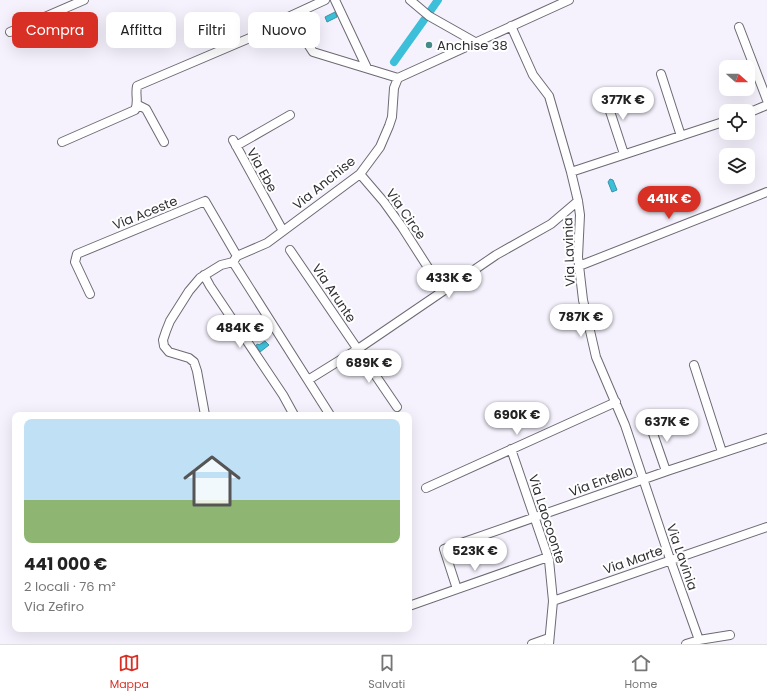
<!DOCTYPE html>
<html lang="it">
<head>
<meta charset="utf-8">
<style>
	body { margin:0; font-family:Poppins,sans-serif; background:#f6f6f6; color:#222; height:100vh; display:flex; flex-direction:column; font-size:15px; white-space:nowrap }
	* { box-sizing:border-box; margin:0 }
	p { font-size:13px; color:#767676 }
	.icon { flex:none; width:22px; height:22px; fill:none; stroke:currentColor; stroke-width:2; stroke-linecap:round; stroke-linejoin:round }
	.map { position:relative; flex:1; overflow:hidden }
	.side { position:absolute; left:12px; top:412px; width:400px; height:220px; display:flex; flex-direction:column; background:#fff; border-radius:8px; box-shadow:0 4px 16px #0002 }
	.side>* { flex:none }
	.top-card { position:absolute; left:12px; top:12px; width:400px; height:36px; display:flex; gap:8px }
	.needle { width:26px; rotate:111deg }
	.tools { position:absolute; left:719px; top:60px; display:grid; gap:8px }
	.tools a { display:grid; place-items:center; width:36px; height:36px; border-radius:8px; background:#fff; box-shadow:0 4px 16px #0002; font-size:20px }
	.price { position:absolute; translate:-50% -34px; padding:0 9px; border-radius:14px; background:#fff; color:#222; font-size:13px; line-height:26px; filter:drop-shadow(0 1px 2px #0008) }
	.price::after { content:''; position:absolute; left:50%; top:24px; width:12px; height:9px; margin-left:-6px; background:inherit; clip-path:polygon(0 0,100% 0,50% 100%) }
	.price.selected { background:#d93025; color:#fff }
	ul { padding:0; list-style:none }
	li { display:grid; align-content:center; gap:8px; height:212px; padding:0 12px }
	li span { display:grid; place-items:center; height:124px; border-radius:8px; color:#555 }
	li>.icon { margin-inline-start:auto }
	span .icon { width:72px; height:72px; fill:#fffc; stroke-width:1 }
	li b { font-size:17px }
	.chip { padding:0 14px; border-radius:8px; background:#fff; box-shadow:0 4px 16px #0002; font-size:14px; line-height:36px }
	.chip.selected { background:#d93025; color:#fff }
	.menu { display:flex; justify-content:space-around; align-items:center; height:56px; border-top:1px solid #e0e0e0; background:#fff; font-size:11px; color:#767676 }
	.menu a { display:grid; justify-items:center; gap:2px }
	.menu .selected { color:#d93025 }
	.map>svg:first-child { display:block }
	.water { fill:#3cbfd9; stroke:#3994a8 }
	.lines { fill:none; stroke-linecap:round; stroke-linejoin:round }
	.canal { stroke:#3cbfd9; stroke-width:8 }
	.street-casing { stroke:#6d6a73; stroke-width:10 }
	.street { stroke:#fff; stroke-width:8 }
	.poi-dot { fill:#468d89; stroke:#fff; stroke-width:1.5 }
	.labels { text-anchor:middle; dominant-baseline:central; stroke-width:4; stroke-linejoin:round; paint-order:stroke }
	.poi-label { font-size:13px; fill:#313034; stroke:#fff; text-anchor:start }
	.street-label { font-size:13px; fill:#313034; stroke:#fff }
</style>
</head>
<body>
<div class="map">
<svg width="767" height="644" viewBox="0 0 767 644">
	<rect width="100%" height="100%" fill="#f5f2fd"/>
	<path class="water" d="M335,12L337,17L327,22L325,17Z
		M610,179L613,180L617,190L612,192L608,182Z
		M265,341L269,345L260,352L256,345L258,344L259,345Z"/>
	<g class="lines">
		<path class="canal" d="M431,10L438,0
			M394,62L424,20"/>
		<g class="street-casing">
			<path id="street" d="M335,0L367,68
				M410,0L429,16L475,42
				M511,26L533,75L549,96L571,172L578,201L580,215L578,257L583,300L596,357L625,425L670,559L699,640
				M739,27L767,100
				M10,32L84,0
				M264,32L271,25L325,0
				M661,74L681,136
				M604,93L624,154
				M138,105L146,109L164,142
				M748,113L767,105
				M233,140L283,231
				M62,142L135,110C139,102 135,95 137,86L264,32C292,27 298,27 313,52L398,78
				M236,146L290,115
				M571,172L726,121
				M360,174L384,202L402,227L443,291
				M290,250L397,407
				M233,262L330,415
				M579,266L767,192
				M204,275L210,286L283,395L294,415
				M90,294L75,262L77,254L205,201L237,256
				M694,365L722,452
				M308,380L358,349L496,255L551,224L578,201
				M205,415L197,371L194,362L189,358L169,352L164,346L163,340L166,331L170,321L189,291L200,278L221,265L233,262L237,256L267,243L360,174L380,147L389,126L392,117L394,88L398,78L569,0
				M649,422L666,471
				M511,449L549,560L553,601L549,644
				M426,488L616,402
				M457,589L444,549L670,470L767,438
				M553,601L767,527
				M409,606L548,557
				M532,644L549,638
				M686,644L699,640L730,635"/>
		</g>
		<use href="#street" class="street"/>
	</g>
	<circle class="poi-dot" cx="429" cy="45" r="4"/>
	<g class="labels">
		<g class="poi-label">
			<text x="437" y="45">Anchise 38</text>
		</g>
		<g class="street-label">
			<text transform="translate(262 170) rotate(61)">Via Ebe</text>
			<text transform="translate(324 183) rotate(-39)">Via Anchise</text>
			<text transform="translate(145 213) rotate(-22)">Via Aceste</text>
			<text transform="translate(406 214) rotate(55)">Via Circe</text>
			<text transform="translate(569 252) rotate(-92)">Via Lavinia</text>
			<text transform="translate(334 293) rotate(56)">Via Arunte</text>
			<text transform="translate(601 481) rotate(-20)">Via Entello</text>
			<text transform="translate(547 519) rotate(72)">Via Laocoonte</text>
			<text transform="translate(682 557) rotate(71)">Via Lavinia</text>
			<text transform="translate(633 560) rotate(-19)">Via Marte</text>
		</g>
	</g>
</svg>
<div class="tools">
<a><svg class="needle" viewBox="-14 -14 28 28"><path d="M0-13l5 13h-10z" fill="#e53935"/><path d="M0 13l5-13h-10z" fill="#767676"/></svg></a>
<a><svg class="icon" aria-label="locate" viewBox="0 0 24 24"><circle cx="12" cy="12" r="6"/><path d="M12 2v4M12 18v4M2 12h4M18 12h4"/></svg></a>
<a><svg class="icon" aria-label="layers" viewBox="0 0 24 24"><path d="M12 4l9 5-9 5-9-5zM3 14l9 5 9-5"/></svg></a>
</div>
<b class="price" style="left:623px;top:121px">377K €</b>
<b class="price selected" style="left:669px;top:220px">441K €</b>
<b class="price" style="left:449px;top:299px">433K €</b>
<b class="price" style="left:581px;top:338px">787K €</b>
<b class="price" style="left:240px;top:349px">484K €</b>
<b class="price" style="left:369px;top:384px">689K €</b>
<b class="price" style="left:517px;top:436px">690K €</b>
<b class="price" style="left:667px;top:443px">637K €</b>
<b class="price" style="left:475px;top:572px">523K €</b>
<div class="top-card">
<a class="chip selected">Compra</a>
<a class="chip">Affitta</a>
<a class="chip">Filtri</a>
<a class="chip">Nuovo</a>
</div>
<section class="side">
<ul>
<li><span style="background:linear-gradient(#bfe0f5 65%,#8fb573 0)"><svg class="icon" aria-label="home" viewBox="0 0 24 24"><path d="M3 11l9-7 9 7M6 9v11h12V9"/></svg></span><div><b>441 000 €</b><p>2 locali · 76 m²</p><p>Via Zefiro</p></div></li>
</ul>
</section>
</div>
<nav class="menu">
<a class="selected"><svg class="icon" aria-label="map" viewBox="0 0 24 24"><path d="M3 6l6-2 6 2 6-2v14l-6 2-6-2-6 2zM9 4v14M15 6v14"/></svg>Mappa</a>
<a><svg class="icon" aria-label="saved" viewBox="0 0 24 24"><path d="M7 4h10v16l-5-4-5 4z"/></svg>Salvati</a>
<a><svg class="icon" aria-label="home" viewBox="0 0 24 24"><path d="M3 11l9-7 9 7M6 9v11h12V9"/></svg>Home</a>
</nav>
</body>
</html>
